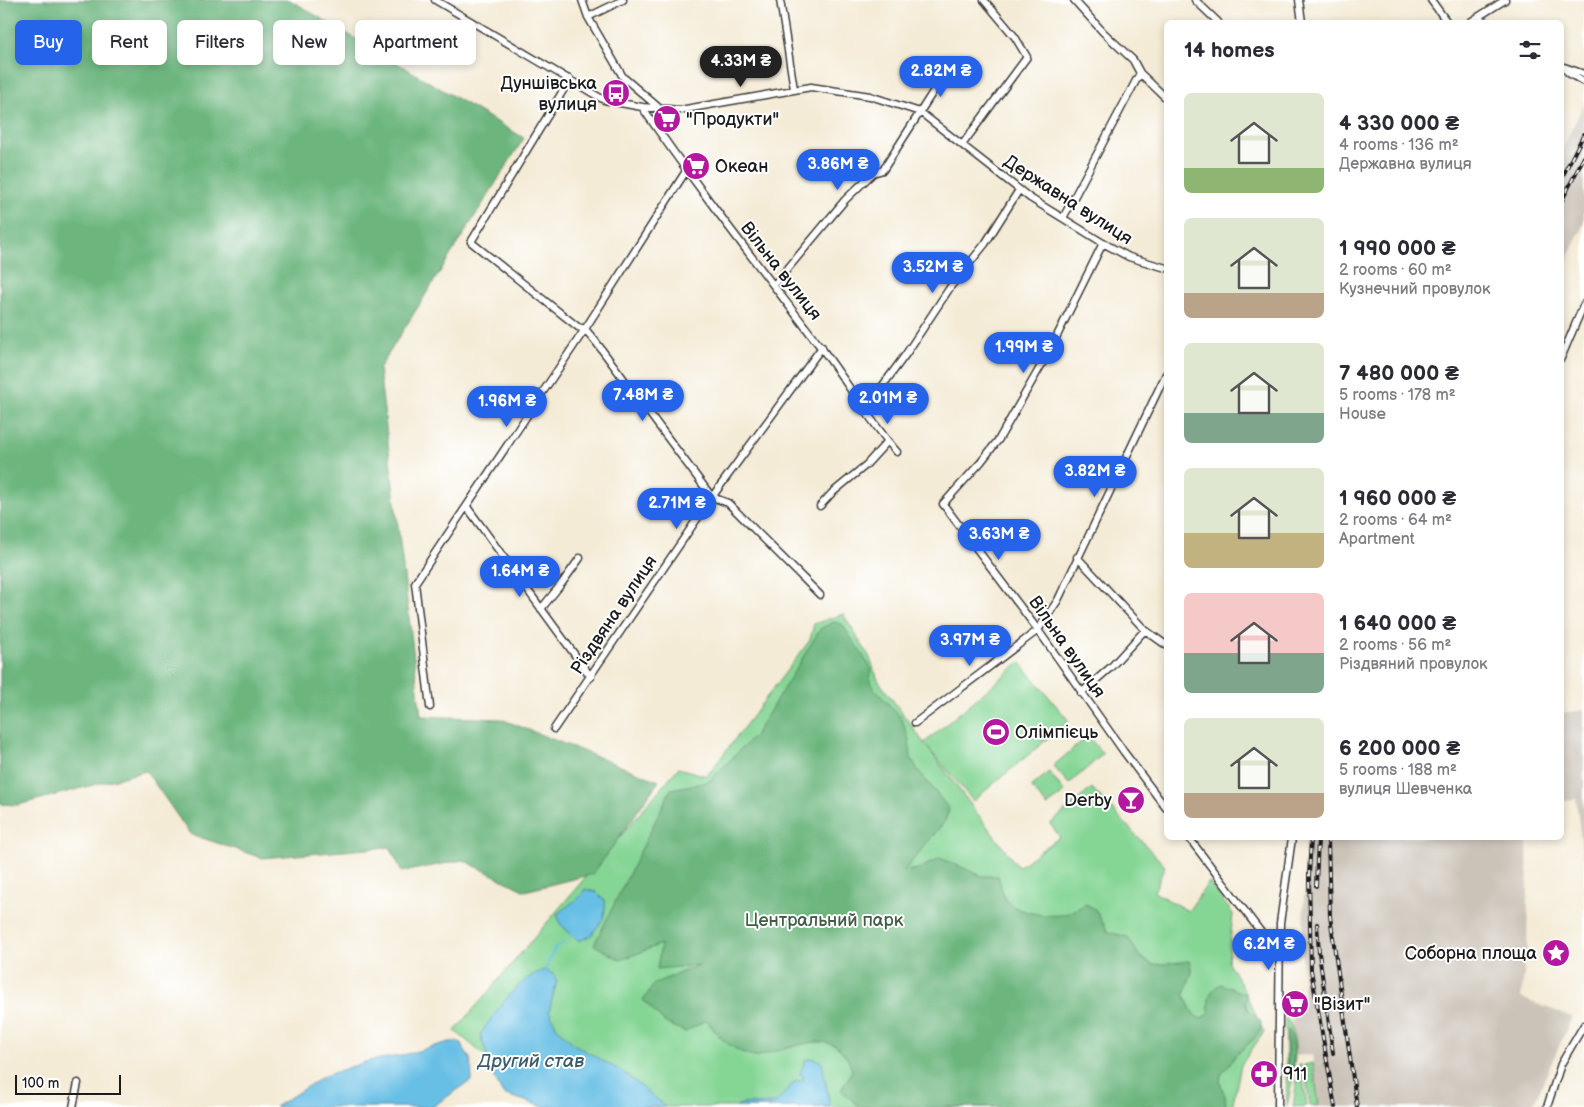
<!DOCTYPE html>
<html lang="en">
<head>
<meta charset="utf-8">
<style>
	body { margin:0; font-family:"Balsamiq Sans",sans-serif; background:#f2f2f3; color:#2b2b33; height:100vh; display:flex; flex-direction:column; font-size:19px; white-space:nowrap }
	* { box-sizing:border-box; margin:0 }
	p { font-size:16px; color:#7c7c81 }
	.icon { flex:none; width:28px; height:28px; fill:none; stroke:currentColor; stroke-width:2; stroke-linecap:round; stroke-linejoin:round }
	.map { position:relative; flex:1; overflow:hidden }
	.sheet { position:absolute; left:1164px; top:20px; width:400px; height:820px; display:flex; flex-direction:column; background:#fff; border-radius:8px; box-shadow:0 2px 8px #0003 }
	.sheet>* { flex:none }
	.banner { position:absolute; left:15px; top:20px; width:475px; height:45px; display:flex; gap:10px }
	.scale { position:absolute; left:15px; bottom:12px; width:106px; box-sizing:border-box; padding-left:5px; border:2px solid #1c1c1c; border-top:0; font-size:14px; line-height:18px; white-space:nowrap; color:#1c1c1c; -webkit-text-stroke:4px #fff; paint-order:stroke }
	.price { position:absolute; translate:-50% -42px; padding:0 11px; border-radius:18px; background:#2563eb; color:#fff; font-size:16px; line-height:32px; filter:drop-shadow(0 1px 2px #0008) }
	.price::after { content:''; position:absolute; left:50%; top:30px; width:15px; height:11px; margin-left:-8px; background:inherit; clip-path:polygon(0 0,100% 0,50% 100%) }
	.price.selected { background:#222; color:#fff }
	ul { padding:0; list-style:none }
	li { display:flex; align-items:center; gap:15px; height:125px; padding:0 20px }
	li span { display:grid; place-items:center; flex:none; width:140px; height:100px; border-radius:8px; color:#555 }
	li>.icon { margin-inline-start:auto }
	span .icon { width:60px; height:60px; fill:#fffc; stroke-width:1 }
	li b { font-size:21px }
	h2 { display:flex; justify-content:space-between; align-items:center; height:60px; padding:0 20px; font-size:21px }
	.chip { padding:0 18px; border-radius:8px; background:#fff; box-shadow:0 2px 8px #0003; font-size:18px; line-height:45px }
	.chip.selected { background:#2563eb; color:#fff }
	.map>svg:first-child { display:block }
	.industrial { fill:#cbc3b8 }
	.green { fill:#85d595; stroke:#507858 }
	.forest { fill:#6cb67e; stroke:#44694d }
	.water { fill:#68bfe5; stroke:#426e80 }
	.lines { fill:none; stroke-linecap:round; stroke-linejoin:round }
	.stream { stroke:#68bfe5; stroke-width:2 }
	.minor-casing { stroke:#3c3b38; stroke-width:9 }
	.minor { stroke:#fff; stroke-width:6 }
	.rail-casing { stroke:#1c1c1c; stroke-width:4 }
	.rail { stroke:#fff; stroke-width:2; stroke-dasharray:5.5; stroke-linecap:butt }
	.labels { text-anchor:middle; dominant-baseline:central; stroke-width:4; stroke-linejoin:round; paint-order:stroke }
	.poi-label { font-size:18px; fill:#1c1c1c; stroke:#fff; text-anchor:start }
	.street-label { font-size:18px; fill:#1c1c1c; stroke:#fff }
	.park-label { font-size:18px; fill:#415d46; stroke:#fff }
	.water-label { font-size:19px; font-style:italic; fill:#3a5d6c; stroke:#fff }
</style>
</head>
<body>
<div class="map">
<svg width="1584" height="1107" viewBox="0 0 1584 1107">
	<rect width="100%" height="100%" fill="#fff"/>
	<filter id="ink" filterUnits="userSpaceOnUse"><feTurbulence type="fractalNoise" baseFrequency=".02" numOctaves="2"/><feDisplacementMap in="SourceGraphic" scale="10" xChannelSelector="R" yChannelSelector="G"/><feConvolveMatrix kernelMatrix="1 2 1 2 8 2 1 2 1" color-interpolation-filters="sRGB"/></filter>
	<filter id="wash" filterUnits="userSpaceOnUse"><feTurbulence type="fractalNoise" baseFrequency=".0096" numOctaves="4" result="noise"/><feDisplacementMap in="SourceGraphic" scale="20" xChannelSelector="R" yChannelSelector="G"/><feGaussianBlur stdDeviation="1.12" result="paint"/><feColorMatrix in="noise" values="0 0 0 0 0 0 0 0 0 0 0 0 0 0 0 0 0 1.4 0 .05"/><feComposite in="paint" operator="in"/></filter>
	<g filter="url(#wash)">
		<rect width="100%" height="100%" fill="#f4ebd6"/>
		<path class="industrial" d="M1584,104V223L1573,246L1561,280V152Z
			M1584,710V857H1583L1576,799L1561,800V713Z
			M1306,838H1527L1528,896L1527,947L1521,998L1572,1017L1532,1107H1310L1319,1105L1312,1054L1296,1056L1291,1014L1304,1004L1302,959Z"/>
		<path class="green" d="M843,614L869,656L878,680L924,743L1020,662L1069,721L973,801L924,743L1018,867L1060,837L1050,824L1092,788L1165,866L1154,892L1188,911L1209,882L1233,914L1228,962L1241,984L1264,1032L1241,1065L1232,1107H547L455,1031L678,768L707,776L810,640L814,624Z
			M1088,736L1103,754L1069,784L1053,766Z
			M1049,772L1065,792L1047,806L1031,787Z
			M1285,1019H1288C1302,1044 1292,1081 1287,1107Z
			M1313,1063L1319,1105L1310,1106L1304,1065Z
			M1299,1065H1301L1307,1106L1293,1107Z"/>
		<path class="forest" d="M0,0H290L524,138L379,369L421,716L501,719L659,781L593,874L525,891L463,860L402,872L390,847L262,858L190,834L146,771L18,805L0,804Z
			M834,622L842,624L871,668L870,682L875,689L902,719L909,740L911,758L918,770L949,809L945,821L904,871L919,869L940,858L982,876H998C1000,883 1002,892 1005,899C1013,912 1046,917 1060,915C1069,914 1078,908 1086,904L1095,909L1108,932L1128,937L1140,957L1153,965L1189,961L1192,972L1184,995L1194,1015L1201,1019L1209,1013C1208,999 1208,991 1221,984L1246,994C1245,1016 1250,1008 1261,1022L1260,1032L1256,1037L1236,1055L1221,1075L1220,1082L1225,1096L1226,1107H860L841,1090L852,1071C839,1025 802,1046 769,1053C765,1054 759,1057 754,1056C734,1052 717,1037 707,1020L685,1032L664,1022L643,1000L655,983L699,965L657,969L661,944L621,960L594,945L671,789L708,782L755,735L821,628Z
			M1289,1030C1296,1043 1294,1062 1291,1076L1288,1077L1287,1031Z"/>
		<path class="water" d="M585,889L596,892L605,901C605,910 605,918 599,925C596,929 594,930 592,935L579,941L561,925L557,914L580,897Z
			M545,970L553,974L557,981L549,1011L557,1028L575,1045L623,1072L657,1099L665,1107H545L503,1094L495,1079L480,1035C495,1013 519,976 545,970Z
			M449,1042H460L471,1060L472,1080L432,1107H275L324,1076L368,1061L400,1056Z
			M813,1058L822,1062L830,1107H736L741,1104L776,1103L794,1082L803,1080L804,1077L800,1074L805,1060Z"/>
		<g class="lines">
			<path class="stream" d="M569,937L572,935
				M545,970L555,948L564,943"/>
		</g>
	</g>
	<g filter="url(#ink)">
		<g class="lines">
			<g class="minor-casing">
				<path id="minor" d="M435,0L604,100L642,107L680,110L811,87L870,96L920,112L1030,198L1103,243L1129,257L1166,268
					M582,0L588,17L623,77L658,107
					M780,0L794,89
					M1195,0L1218,22
					M1299,0L1302,22
					M1431,0L1447,22
					M588,17L623,0
					M1477,18L1485,22
					M1470,22L1505,0
					M1561,66L1570,74L1584,82
					M1564,67L1584,74
					M1140,73L1166,98
					M570,79L471,242L578,327L585,329L596,342L712,497L728,503L820,595
					M642,107C698,189 759,266 819,345C846,380 868,419 897,452
					M962,145L1027,57L1015,37L984,0
					M1063,218L1140,73L1133,60L1103,32L1074,0
					M1103,243L1050,350L999,439L981,462L943,504L1038,630L1124,752L1166,808
					M774,285L845,200L873,173L883,170L945,73
					M1561,358L1584,304
					M864,411L906,354L951,286L985,244L1019,190
					M820,506L832,493L866,465L887,442
					M467,507L591,677
					M1077,557L1145,630L1166,645
					M541,609L562,583L580,558
					M1081,693L1111,667L1145,630
					M430,707L415,583L585,329L686,171
					M915,723L1038,630L1058,600L1166,374
					M554,729L712,497L822,347
					M1189,838L1280,957
					M73,1107L78,1083
					M1278,1107L1280,923L1292,838
					M1547,1107L1561,1064L1584,1025"/>
			</g>
			<use href="#minor" class="minor"/>
			<g class="rail-casing">
				<path id="rail" d="M1561,179L1584,134
					M1561,202L1584,157
					M1311,838L1309,876L1311,970L1335,1107
					M1328,838L1330,916L1357,1107
					M1316,886L1318,838
					M1317,924L1319,953L1333,1053"/>
			</g>
			<use href="#rail" class="rail"/>
		</g>
	</g>
	<defs>
		<g id="bus-disc" transform="scale(1.4375)"><circle r="9.5" fill="#b5179e" stroke="#fff"/><path d="M-5-6H5V4H4V6H2V4H-2V6H-4V4H-5ZM-3.5-4V0h7V-4ZM-3.5 1.2v1.5H-2V1.2ZM2 1.2v1.5H3.5V1.2Z" fill="#fff"/></g>
		<g id="supermarket-disc" transform="scale(1.4375)"><circle r="9.5" fill="#b5179e" stroke="#fff"/><path d="M-6-5.5h2.5l.6 2H6L4.5 2H-2.5L-4.4-4H-6ZM-1.5 3.2a1.3 1.3 0 1 0 .1 0ZM3 3.2a1.3 1.3 0 1 0 .1 0Z" fill="#fff"/></g>
		<g id="stadium-disc" transform="scale(1.4375)"><circle r="9.5" fill="#b5179e" stroke="#fff"/><path d="M0-5a6.5 5 0 1 0 0 10a6.5 5 0 1 0 0-10ZM-3.5-1.8h7v3.6h-7Z" fill="#fff"/></g>
		<g id="bar-disc" transform="scale(1.4375)"><circle r="9.5" fill="#b5179e" stroke="#fff"/><path d="M-6-5H6L.8 .8V4.5H3.5V6h-7V4.5H-.8V.8Z" fill="#fff"/></g>
		<g id="sight-disc" transform="scale(1.4375)"><circle r="9.5" fill="#b5179e" stroke="#fff"/><path d="M0-6L1.8-2.2L6-1.7L2.9 1.2L3.7 5.4L0 3.3L-3.7 5.4L-2.9 1.2L-6-1.7L-1.8-2.2Z" fill="#fff"/></g>
		<g id="pharmacy-disc" transform="scale(1.4375)"><circle r="9.5" fill="#b5179e" stroke="#fff"/><path d="M-2-6h4v4h4v4h-4v4h-4v-4h-4v-4h4Z" fill="#fff"/></g>
	</defs>
	<g fill-rule="evenodd">
		<use href="#bus-disc" x="616" y="93"/>
		<use href="#supermarket-disc" x="667" y="119"/>
		<use href="#supermarket-disc" x="696" y="166"/>
		<use href="#stadium-disc" x="996" y="732"/>
		<use href="#bar-disc" x="1131" y="800"/>
		<use href="#sight-disc" x="1556" y="953"/>
		<use href="#supermarket-disc" x="1295" y="1004"/>
		<use href="#pharmacy-disc" x="1264" y="1074"/>
	</g>
	<g class="labels">
		<g class="poi-label">
			<text x="597" y="83" text-anchor="end">Дуншівська<tspan x="597" dy="21">вулиця</tspan></text>
			<text x="686" y="119">"Продукти"</text>
			<text x="715" y="166">Океан</text>
			<text x="1015" y="732">Олімпієць</text>
			<text x="1112" y="800" text-anchor="end">Derby</text>
			<text x="1537" y="953" text-anchor="end">Соборна площа</text>
			<text x="1314" y="1004">"Візит"</text>
			<text x="1283" y="1074">911</text>
		</g>
		<g class="street-label">
			<text transform="translate(1068 200) rotate(33)">Державна вулиця</text>
			<text transform="translate(781 271) rotate(52)">Вільна вулиця</text>
			<text transform="translate(614 615) rotate(-56)">Різдвяна вулиця</text>
			<text transform="translate(1067 647) rotate(55)">Вільна вулиця</text>
		</g>
		<g class="park-label">
			<text x="824" y="920">Центральний парк</text>
		</g>
		<g class="water-label">
			<text x="531" y="1061">Другий став</text>
		</g>
	</g>
</svg>
<div class="scale">100 m</div>
<b class="price selected" style="left:741px;top:88px">4.33M ₴</b>
<b class="price" style="left:941px;top:98px">2.82M ₴</b>
<b class="price" style="left:838px;top:191px">3.86M ₴</b>
<b class="price" style="left:933px;top:294px">3.52M ₴</b>
<b class="price" style="left:1024px;top:374px">1.99M ₴</b>
<b class="price" style="left:643px;top:422px">7.48M ₴</b>
<b class="price" style="left:888px;top:425px">2.01M ₴</b>
<b class="price" style="left:507px;top:428px">1.96M ₴</b>
<b class="price" style="left:1095px;top:498px">3.82M ₴</b>
<b class="price" style="left:677px;top:530px">2.71M ₴</b>
<b class="price" style="left:999px;top:561px">3.63M ₴</b>
<b class="price" style="left:520px;top:598px">1.64M ₴</b>
<b class="price" style="left:970px;top:667px">3.97M ₴</b>
<b class="price" style="left:1269px;top:971px">6.2M ₴</b>
<div class="banner">
<a class="chip selected">Buy</a>
<a class="chip">Rent</a>
<a class="chip">Filters</a>
<a class="chip">New</a>
<a class="chip">Apartment</a>
</div>
<section class="sheet">
<h2>14 homes<svg class="icon" aria-label="filters" viewBox="0 0 24 24"><path d="M4 7h16M4 17h16"/><circle cx="9" cy="7" r="2"/><circle cx="15" cy="17" r="2"/></svg></h2>
<ul>
<li><span style="background:linear-gradient(#dfe7d0 75%,#8fb573 0)"><svg class="icon" aria-label="home" viewBox="0 0 24 24"><path d="M3 11l9-7 9 7M6 9v11h12V9"/></svg></span><div><b>4 330 000 ₴</b><p>4 rooms · 136 m²</p><p>Державна вулиця</p></div></li>
<li><span style="background:linear-gradient(#dfe7d0 75%,#b9a48a 0)"><svg class="icon" aria-label="home" viewBox="0 0 24 24"><path d="M3 11l9-7 9 7M6 9v11h12V9"/></svg></span><div><b>1 990 000 ₴</b><p>2 rooms · 60 m²</p><p>Кузнечний провулок</p></div></li>
<li><span style="background:linear-gradient(#dfe7d0 70%,#7fa58c 0)"><svg class="icon" aria-label="home" viewBox="0 0 24 24"><path d="M3 11l9-7 9 7M6 9v11h12V9"/></svg></span><div><b>7 480 000 ₴</b><p>5 rooms · 178 m²</p><p>House</p></div></li>
<li><span style="background:linear-gradient(#dfe7d0 65%,#c2b280 0)"><svg class="icon" aria-label="home" viewBox="0 0 24 24"><path d="M3 11l9-7 9 7M6 9v11h12V9"/></svg></span><div><b>1 960 000 ₴</b><p>2 rooms · 64 m²</p><p>Apartment</p></div></li>
<li><span style="background:linear-gradient(#f6c9c9 60%,#7fa58c 0)"><svg class="icon" aria-label="home" viewBox="0 0 24 24"><path d="M3 11l9-7 9 7M6 9v11h12V9"/></svg></span><div><b>1 640 000 ₴</b><p>2 rooms · 56 m²</p><p>Різдвяний провулок</p></div></li>
<li><span style="background:linear-gradient(#dfe7d0 75%,#b9a48a 0)"><svg class="icon" aria-label="home" viewBox="0 0 24 24"><path d="M3 11l9-7 9 7M6 9v11h12V9"/></svg></span><div><b>6 200 000 ₴</b><p>5 rooms · 188 m²</p><p>вулиця Шевченка</p></div></li>
</ul>
</section>
</div>
</body>
</html>
